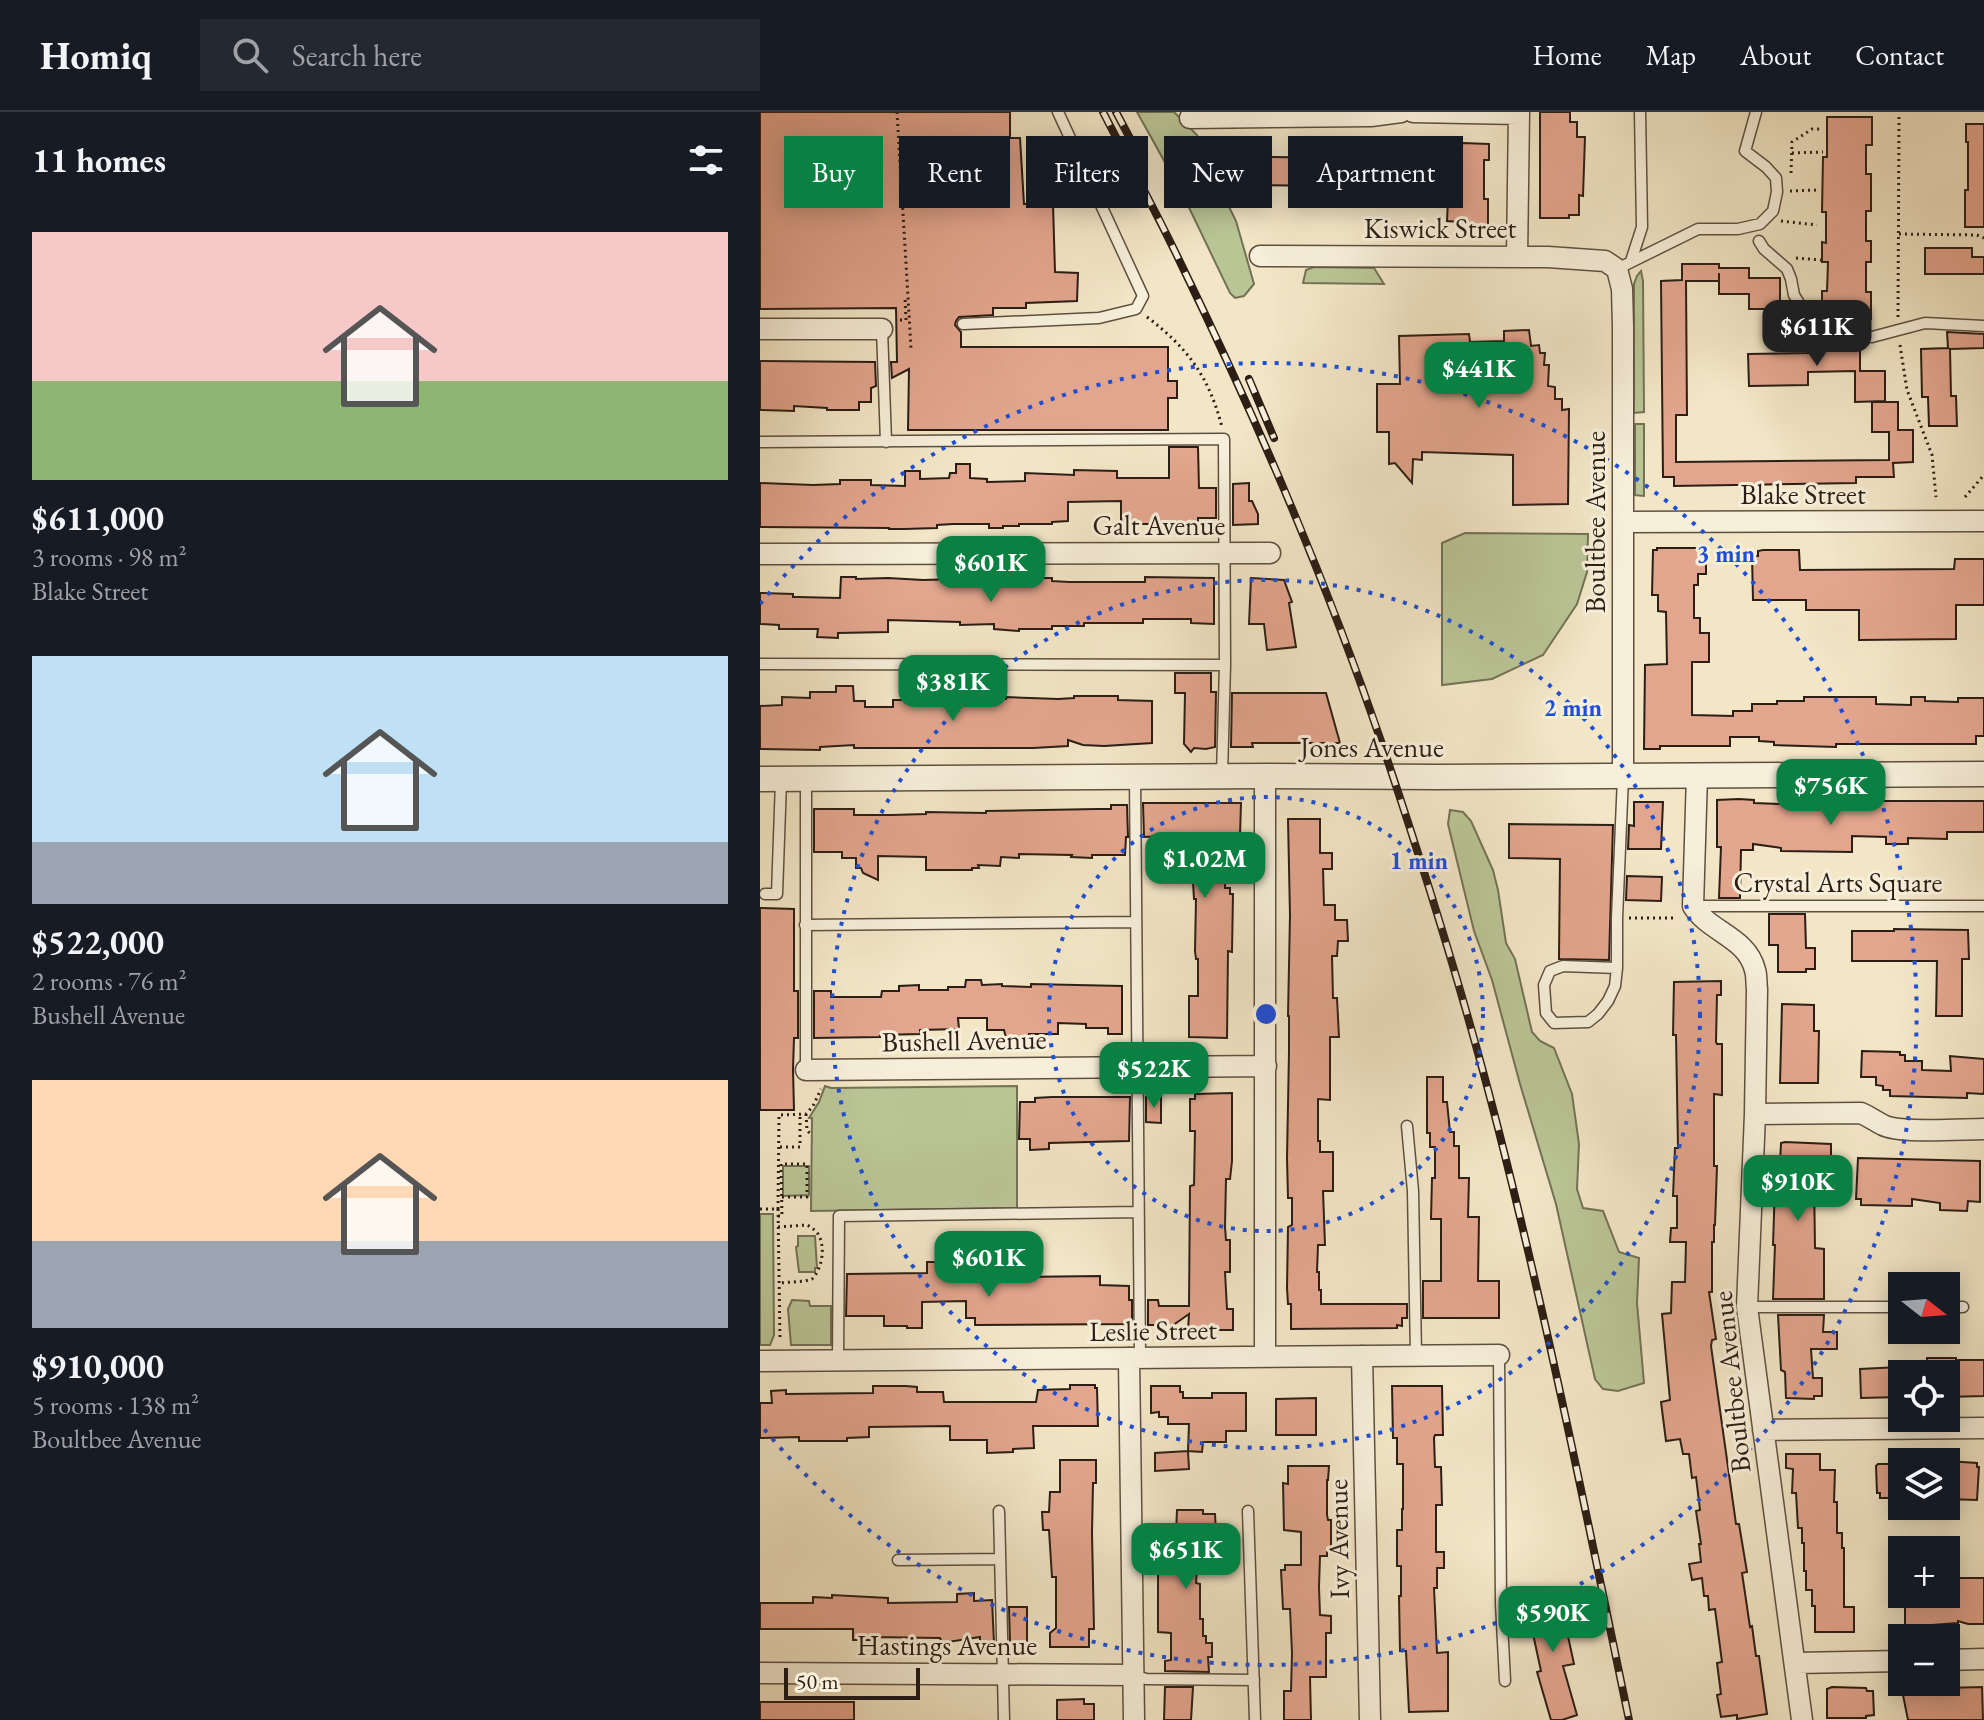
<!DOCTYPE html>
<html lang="en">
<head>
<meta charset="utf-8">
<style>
	body { margin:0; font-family:"EB Garamond",serif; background:#242831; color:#f1f3f6; height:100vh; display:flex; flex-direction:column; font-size:30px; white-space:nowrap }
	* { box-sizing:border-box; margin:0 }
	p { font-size:26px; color:#9ea1a6 }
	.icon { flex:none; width:44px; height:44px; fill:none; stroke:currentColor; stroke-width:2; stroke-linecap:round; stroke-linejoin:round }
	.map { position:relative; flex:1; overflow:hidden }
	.drawer { display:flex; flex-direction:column; background:#171b24; width:760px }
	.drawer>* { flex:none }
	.top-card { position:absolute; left:24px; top:24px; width:760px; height:72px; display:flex; gap:16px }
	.needle { width:52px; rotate:107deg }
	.fabs { position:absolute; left:1128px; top:1160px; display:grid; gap:16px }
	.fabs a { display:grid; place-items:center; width:72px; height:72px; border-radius:0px; background:#171b24; box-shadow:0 4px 20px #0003; font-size:40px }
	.scale { position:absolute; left:24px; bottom:20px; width:136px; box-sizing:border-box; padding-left:8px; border:4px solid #2c1e15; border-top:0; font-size:22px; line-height:28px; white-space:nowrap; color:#2c1e15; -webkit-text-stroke:6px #f7efda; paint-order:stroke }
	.price { position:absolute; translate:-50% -68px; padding:0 18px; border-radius:16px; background:#0b8043; color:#fff; font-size:26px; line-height:52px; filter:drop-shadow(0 2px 4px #0008) }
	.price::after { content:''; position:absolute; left:50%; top:48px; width:24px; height:18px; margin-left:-12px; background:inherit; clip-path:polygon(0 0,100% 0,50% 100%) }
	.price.active { background:#222; color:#fff }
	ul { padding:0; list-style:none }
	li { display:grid; align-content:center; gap:16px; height:424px; padding:0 32px }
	li span { display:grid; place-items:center; height:248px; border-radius:0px; color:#555 }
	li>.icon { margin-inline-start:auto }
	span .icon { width:144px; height:144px; fill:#fffc; stroke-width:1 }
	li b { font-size:34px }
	h2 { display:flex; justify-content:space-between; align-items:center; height:96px; padding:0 32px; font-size:34px }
	.pill { padding:0 28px; border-radius:0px; background:#171b24; box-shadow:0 4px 20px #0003; font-size:28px; line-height:72px }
	.pill.active { background:#0b8043; color:#fff }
	header { display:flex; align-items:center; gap:48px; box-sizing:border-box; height:112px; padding:0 40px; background:#171b24; border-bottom:2px solid #363941 }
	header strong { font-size:38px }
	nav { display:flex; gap:44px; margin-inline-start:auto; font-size:28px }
	.search { width:560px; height:72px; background:#242831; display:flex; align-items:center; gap:20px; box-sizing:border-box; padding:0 28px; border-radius:0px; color:#9ea1a6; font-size:30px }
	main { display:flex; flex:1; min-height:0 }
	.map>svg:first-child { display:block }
	.green { fill:#bac596; stroke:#737256; stroke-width:2 }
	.building { fill:#e2a58d; stroke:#2c1e15; stroke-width:2 }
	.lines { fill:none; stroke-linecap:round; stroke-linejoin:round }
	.service-casing { stroke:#5e5041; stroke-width:13 }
	.minor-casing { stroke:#5e5041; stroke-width:23 }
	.tertiary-casing { stroke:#5e5041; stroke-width:27 }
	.path { stroke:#2c1e15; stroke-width:3; stroke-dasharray:2 4; stroke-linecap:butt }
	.service { stroke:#f7efda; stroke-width:10 }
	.minor { stroke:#f7efda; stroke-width:20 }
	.tertiary { stroke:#f7efda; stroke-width:24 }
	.rail-casing { stroke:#2c1e15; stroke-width:8 }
	.rail { stroke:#f7efda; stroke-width:5; stroke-dasharray:15; stroke-linecap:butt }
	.ring { fill:none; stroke:#1d4ed8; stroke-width:4; stroke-dasharray:4 8 }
	.labels { text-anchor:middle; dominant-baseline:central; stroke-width:6; stroke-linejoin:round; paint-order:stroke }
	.street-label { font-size:28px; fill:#2c1e15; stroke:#f7efda }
	.centre { fill:#1d4ed8; stroke:#f7efda; stroke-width:4 }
	.ring-label { font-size:24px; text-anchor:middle; font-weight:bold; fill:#1d4ed8; stroke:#f7efda; stroke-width:6; stroke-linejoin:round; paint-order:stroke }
</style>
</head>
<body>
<header>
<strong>Homiq</strong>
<div class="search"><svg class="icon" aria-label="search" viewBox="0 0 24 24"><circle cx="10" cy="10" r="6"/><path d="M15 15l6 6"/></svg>Search here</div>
<nav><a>Home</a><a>Map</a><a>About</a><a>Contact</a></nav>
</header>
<main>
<section class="drawer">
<h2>11 homes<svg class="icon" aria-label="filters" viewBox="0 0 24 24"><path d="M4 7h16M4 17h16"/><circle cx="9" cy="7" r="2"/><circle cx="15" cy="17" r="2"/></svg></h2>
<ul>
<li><span style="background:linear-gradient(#f6c9c9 60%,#8fb573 0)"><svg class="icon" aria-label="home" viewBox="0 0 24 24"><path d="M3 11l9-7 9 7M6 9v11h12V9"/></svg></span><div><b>$611,000</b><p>3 rooms · 98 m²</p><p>Blake Street</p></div></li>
<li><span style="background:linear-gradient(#bfe0f5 75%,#9aa5b1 0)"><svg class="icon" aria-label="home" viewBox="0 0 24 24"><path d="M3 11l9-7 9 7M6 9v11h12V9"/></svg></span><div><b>$522,000</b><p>2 rooms · 76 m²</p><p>Bushell Avenue</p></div></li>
<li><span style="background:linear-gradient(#ffd9b3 65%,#9aa5b1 0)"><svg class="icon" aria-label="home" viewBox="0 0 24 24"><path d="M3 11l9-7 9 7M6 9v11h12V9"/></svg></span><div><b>$910,000</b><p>5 rooms · 138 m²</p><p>Boultbee Avenue</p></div></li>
</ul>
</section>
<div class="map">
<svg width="1224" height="1608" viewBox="0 0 1224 1608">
	<rect width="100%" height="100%" fill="#f2e6c6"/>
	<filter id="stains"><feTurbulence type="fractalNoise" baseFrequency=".0025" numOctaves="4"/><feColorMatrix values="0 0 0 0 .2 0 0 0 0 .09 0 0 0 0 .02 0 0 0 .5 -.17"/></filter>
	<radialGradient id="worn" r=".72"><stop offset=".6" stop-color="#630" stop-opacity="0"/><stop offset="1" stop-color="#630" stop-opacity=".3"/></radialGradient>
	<path class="green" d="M377,0H414L437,23L457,70L476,109L494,172L484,184L475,186L470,181L422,81Z
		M554,155L614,156L624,172L543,171L546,158Z
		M881,159L883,169L884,300L874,301V172L877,164Z
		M875,312H884V384L875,383Z
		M705,421L828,422L827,460L817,492L783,543L732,567L682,573V431Z
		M690,698L703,700L711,709L733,758L738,778L746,831L755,847L772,920L780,929L794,936L812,982L819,1032L817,1077L823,1096L843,1099L859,1140L879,1146L877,1191L884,1271L858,1279L843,1277L835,1267L796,1092L760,972L732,868L714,819L688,712Z
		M65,974L71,976L257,974V1096L51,1099L52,1006H49L59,990Z
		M23,1054H49V1083L23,1084Z
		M0,1102H13L14,1223L10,1233H0Z
		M38,1124H55L57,1156H55V1160H39L36,1135L38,1134Z
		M32,1188L49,1189L50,1194H71V1233H31L28,1197Z"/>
	<path class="building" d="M0,0H250V26H260L264,92H293L295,160L318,161L317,189L266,191V196H233V203L199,205L196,209L195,213L201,220V235H408V269H417V286H408V318H148L149,257L132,266L131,250H137L136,196L0,197Z
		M780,0H810V10H817V25H825L823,84L819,83V103H809V106H780Z
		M1067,5H1112V33H1106V62H1111V99H1106V129H1111V150H1106V180H1111V207H1100V216L1076,214L1062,204V179H1067L1068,150H1062V130L1066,131V100H1062L1063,45H1067Z
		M1206,12H1224V115H1205V78H1208V30H1206Z
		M702,31L729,32V48H724V87H728V114H699V110L687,109L688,88H693L694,54H697V51H699V36H701Z
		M503,45L662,47V53H665L664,71L647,70V75L499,73V76L465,75L466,46Z
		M1165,136H1212V145H1224V162H1165Z
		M922,152H959V156H989V166H1020V197H989V182H959V161V169H926L927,303H916V350L1129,348V320H1112V290H1138V318H1153V350L1133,351L1134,365H1096V371L914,374V365H903L901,169L922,168Z
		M769,218L771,234L779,233L780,241H785L784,253H789L788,274L795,275V287H802V298L809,297L808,392L753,393V343L662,340V348L653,347L652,371L635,351L629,352V320H617V272H640L639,224L709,222L710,230L744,229V219Z
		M1187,220L1224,222V236L1190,237L1191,284H1196L1197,314H1169L1168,285H1162L1161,237L1188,236Z
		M1062,223L1072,230L1100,232V259H1125V289L1095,290V259L1048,260V273L989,274L988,242L1048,241V230H1062Z
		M0,249L115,250L116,274L111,276V290H99V298H67V296L34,294V299L0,298Z
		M409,335H438L439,376H456V406H438V412H361V389L308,390V409L292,410V412H259V414H243V416H229V412H193L177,413V416L144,417H129V416L0,415V371L53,373L80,372V368H111V373L145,374V359H160V367L189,366L190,361H196V352H210V366L227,367V370L265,369V361L314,363V358L357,359V366H409Z
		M489,371V389H492L498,402V412L473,413V372Z
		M897,436H946V462H938V473H934V506H940V521H949V550H932V603L973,604V599H992V592H1017V589H1044V585H1116V592L1151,593V585H1165V589L1198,590V586H1224V624H1216V632H1076V635L1014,633V630L999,629V625H970V634H900V637H884L885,553L907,552L906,500L898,499V483H892L893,438H897Z
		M1003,438H1039L1040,458L1194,457L1195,447H1224V493H1196V527L1099,528V498H1046V488H993L992,444H998V439Z
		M244,464V466H292V469L309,470H385V465L454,466V512L431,511V507H383V511H324V514H292V517H259V519L234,517V512L200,513V510L128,508V520L78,521V526L57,525L58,517H19V513L0,512V481L33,482V485H38L80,486L81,465H96V467L128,466L163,468L197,467V465Z
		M491,466L524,468L532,490L529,491L536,535L507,538L504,512H489Z
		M415,561H451V580H456L455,635L446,637L434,636L431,640L424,632L425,581H415Z
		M76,574H93L94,589H105V595H133V588H144V583H161V590H199V587H246V585L298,587L314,586V584H358V588L392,589V631L344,634L323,633L308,628V634L273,636H94V633L60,635V638L0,637V594L22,593V585L50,586V580H76Z
		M472,581H566L580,631H492L493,635H471Z
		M979,687L994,688V691L1023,692H1100V689H1224V720H1187V727L1148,726V732H1126V725L1092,724V740L1021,739V736L993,732V738H981L980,786H959L961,735H957V688Z
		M874,690H903L901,737H868L869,713L874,714Z
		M383,691H481L480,723H466L465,776H470V782H473L472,840L468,839L467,926L429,925V884H438V847H436L435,839L436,787H434L433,770H428L427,723L384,725Z
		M351,693H367L368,725H366L365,743H332V746L311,745L312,743L259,742V746L241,745L240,754L218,753L219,756H212V758H166V745L118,744V768L103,761L101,756H96V746H82V740H54V697H94V703H132L166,702V700L226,701V699L337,697H351Z
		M528,707H560V741H572V757H563L564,793H575V808H587L588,829H578L577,844H572L573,886H577L579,925H570V988L558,987V1029H560V1040H573V1079H563L565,1133H558L557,1160H559V1178H561V1192H647V1206H642V1214L637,1213V1216L531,1217V1192H528L527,1176L528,1115L532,1113V1086H528L527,1046L529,940V904H528L530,803Z
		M749,712L853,713L849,848L799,847L800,747L749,746Z
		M867,764L902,765L901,789L866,788Z
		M0,796L34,797V879H38V926H34L33,957L34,998H0Z
		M1009,802H1045L1046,836H1055V857H1046V860H1018V833H1009Z
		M1134,817L1208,818L1209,847H1202V904H1176L1177,849H1092V819H1134Z
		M206,868H221L222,873L242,872V874L271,875V872L362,874V922H348V916H326V912L298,911V922H269V925L246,926L244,918H227V906H198L199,917L160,918V922L120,923V925L54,926V879H71V885H121L122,879H139V874L159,873V878H188V875H205Z
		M961,869V883H957L956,930L957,932H962V983L954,982V1054H957L955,1113H954V1130H952V1180H949L956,1227L952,1228L951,1234L976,1412H979L987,1460L982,1461L990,1515L992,1514L996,1544H999L1007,1602L977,1607V1603L961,1605L957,1583L961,1582L957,1551L962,1550L955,1497L949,1498L948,1484H944L942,1466L932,1468L929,1452L941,1450L939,1432H941L936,1399L940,1398L936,1365L932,1366L929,1342H923L920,1327L906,1329L901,1290L910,1288L902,1202L911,1201L912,1170H925L926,1130H910L911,1116H917V1084H913L915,1036H918L916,923H913L914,870Z
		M1022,892L1054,893V919H1059L1058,971H1020Z
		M1102,939L1140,940V943H1145V949H1162V958L1191,959L1190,944L1224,947V980L1223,982L1207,981V986L1130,984V978H1123V974L1116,973V965H1101Z
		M667,965H683V990H687L690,1020H694V1034H699V1066H709L708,1105H719L718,1169H739V1206H663V1169H681V1107H671L672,1066H675V1035H670V1021H667Z
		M472,981V1049L470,1067H466L465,1115L466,1128H470V1160H465L467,1197H473V1218H428L429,1202L399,1223V1213H388V1188H398L399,1194H429L430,1074L434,1073L435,1019H430V987H435V982Z
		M292,985H370L369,1029L289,1031V1037L270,1038V1027H259L260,990H275V986Z
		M386,985H401V1011L386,1010Z
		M1025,1030L1071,1032V1047H1060L1059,1066H1054L1055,1136L1064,1137V1187H1013L1015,1133H1013L1015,1072H1017L1018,1051H1020L1021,1031Z
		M1098,1046L1220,1049V1090L1208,1089L1207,1099L1180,1098V1091L1152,1087V1094L1101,1093V1087H1096Z
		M167,1150H182V1167H225V1161H253V1165L340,1164V1173L369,1174V1188H372V1212L215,1213V1206H206V1189L162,1190V1216H147V1214H124V1204H86L87,1162L167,1161Z
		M1018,1203H1064L1063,1220H1077V1237H1051L1053,1266H1062V1284H1054V1287L1026,1286L1025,1260L1021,1258Z
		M1167,1246H1196V1248H1224V1284L1186,1285V1262H1156V1249H1167Z
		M1140,1255V1285L1101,1286L1100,1257Z
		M310,1273H335V1276H337L338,1314H273L274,1336L253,1337V1340L227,1341V1328H190V1314L109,1315V1325L87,1326V1329H39V1325L0,1326V1291H12L11,1279L26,1278V1282L113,1281V1274H146L157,1275V1280H183L184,1290H276L278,1278L310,1277Z
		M391,1274H420V1280H423V1286H452V1281H486V1319H466V1330H443L442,1340L428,1339L429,1312H408V1305H399V1300L391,1301Z
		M632,1274H682L683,1323H675L674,1326L675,1355H681L682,1393H676V1440H684V1456H677V1476H674L677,1541L688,1540V1599L649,1600L646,1539H640L639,1484H641V1454H637V1418H642V1397H643V1352H637V1326H633Z
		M556,1286V1323H516V1287Z
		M428,1339L429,1357L395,1359V1341Z
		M1026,1342H1060V1358H1075L1074,1390H1077V1421H1082V1436H1084V1495H1094V1520H1055V1494H1052V1478H1046V1459H1044V1431H1042V1416H1038L1036,1381H1032L1033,1357L1026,1356Z
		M300,1348H336V1371H333L332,1421L334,1517H329V1535H290V1521L296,1516V1465H292L289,1418H283L282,1400H289L290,1380H300Z
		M1186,1349L1217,1351V1355H1219L1217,1388L1186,1387Z
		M1118,1352H1142V1386H1120V1381H1117L1116,1354Z
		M528,1354H569L568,1368H567V1403L568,1408H571V1437H567V1444H560L559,1475L560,1503L571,1504V1521H566V1565H550L551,1608H524V1579H531L532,1541L530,1497H523L521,1458H525V1453H541V1420L524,1418L523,1371L528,1372Z
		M417,1398H443V1402H455L456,1422H461L462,1443H438L436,1471L440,1472V1507H443V1524H446V1531H452V1545H448L449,1560L405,1559V1549L411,1548V1521L398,1520V1445H415Z
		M1186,1466H1224V1512H1208L1198,1509V1511L1145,1515V1482H1186Z
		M798,1478L814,1552L803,1554L817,1603L802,1608H791L777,1560L781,1559L767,1494L776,1492L774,1483Z
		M214,1481V1489L232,1488L234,1531H220V1525L182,1531L180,1526L111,1525V1528H93V1517H0V1491H53V1485L72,1486V1483L128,1486V1491L197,1490V1482Z
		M249,1495H267V1531H250Z
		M405,1575H433L431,1608H404Z
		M1072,1575L1106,1576L1107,1579H1113L1114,1603L1106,1604V1606H1067V1577Z
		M1222,1575L1223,1608H1148L1143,1583H1147V1577Z
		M324,1587V1592H334V1608H297V1588Z
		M0,1590H94V1608H0Z"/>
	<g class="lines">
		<g class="service-casing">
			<path id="service" d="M999,129L1004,137L1027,157L1031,167L1034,183L1045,201L1073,222L1112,225L1165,211L1224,214
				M871,149L882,115L880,0
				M857,157L938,117H978L1000,112L1013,99L1017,80L1016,66L1006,55L985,39L996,0
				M203,212L339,206L376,197L383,184L298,0
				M122,217L126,330
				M0,330L464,327L465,553L462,663
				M0,552L465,553
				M375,665L380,1246
				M46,668V958
				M5,782H17L21,669
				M935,794H1224
				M45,813L376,810
				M857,856L803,854L790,859L784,873L786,901L794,911L828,910L838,902L848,889L855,874L857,856V806L863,665
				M647,1014L653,1079L656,1243
				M987,1195H1142
				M1186,1195H1203
				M739,1243L741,1491L745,1569
				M78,1248L79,1104L378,1100
				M239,1399L244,1608
				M488,1399L495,1608
				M138,1448L240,1447
				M373,1563L386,1567L494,1568"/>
		</g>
		<g class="minor-casing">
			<path id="minor" d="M653,0L759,2
				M430,6L611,4L641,0
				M500,144L788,145L845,149L857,157L862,177L863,215V664
				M757,145L759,0
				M0,217H122
				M863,410L1224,409
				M0,442L510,441
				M937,663L933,794C949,820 987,825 995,858C997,864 996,871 997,877L995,1002L987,1195L1042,1608
				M505,664V1244
				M46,958L506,954
				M995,1002L1101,1001C1110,1005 1115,1009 1123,1013C1140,1022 1202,1017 1224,1017
				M602,1244L610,1608
				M369,1246L374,1608
				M0,1249L739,1243
				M1003,1318L1224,1316
				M1186,1548L1224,1547
				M1036,1551L1142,1549
				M0,1561L373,1563"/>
		</g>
		<g class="tertiary-casing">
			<path id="tertiary" d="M0,667L505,664L677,665L1224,662"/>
		</g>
		<path class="path" d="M137,0L151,236
			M1032,41L1063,40
			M1031,61L1032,30L1052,17H1061
			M1030,79L1058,78
			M1021,109L1057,113
			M1139,122L1217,123L1224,126
			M1036,146L1061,148
			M387,205C428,236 449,265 462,315
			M1138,205L1139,5
			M140,208H146L145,186
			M1140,233L1147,278L1172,343L1176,385
			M1205,385L1224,363
			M869,806H917
			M46,1002L47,1018L52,1024
			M20,1035H40V1003
			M0,1097H18L19,1003L46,1002L53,994L61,977
			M18,1097L20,1229
			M18,1104H22L21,1052H47V1085H21
			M18,1115L47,1113C51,1115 55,1118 58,1122C66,1135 62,1157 52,1167L45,1169L20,1171"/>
		<use href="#service" class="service"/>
		<use href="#minor" class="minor"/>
		<use href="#tertiary" class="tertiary"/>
		<g class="rail-casing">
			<path id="rail" d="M343,0C369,51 397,101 421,152C497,308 566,468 622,632C665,759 705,887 738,1016C788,1212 828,1410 869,1608
				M356,0L380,45
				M489,267L514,326"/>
		</g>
		<use href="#rail" class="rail"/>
	</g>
	<g class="ring">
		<circle cx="506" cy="902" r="217"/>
		<circle cx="506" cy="902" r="434"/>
		<path d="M0 492A651 651 0 1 1 0 1312"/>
	</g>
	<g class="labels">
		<g class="street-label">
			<text x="680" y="116">Kiswick Street</text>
			<text x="1043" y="382">Blake Street</text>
			<text transform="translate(835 410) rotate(-90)">Boultbee Avenue</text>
			<text x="399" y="413">Galt Avenue</text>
			<text x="612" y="635">Jones Avenue</text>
			<text x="1078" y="770">Crystal Arts Square</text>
			<text transform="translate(204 928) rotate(-1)">Bushell Avenue</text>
			<text transform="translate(393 1218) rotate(-1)">Leslie Street</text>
			<text transform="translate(971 1270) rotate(-96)">Boultbee Avenue</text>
			<text transform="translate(578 1427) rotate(-91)">Ivy Avenue</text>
			<text x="187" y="1533">Hastings Avenue</text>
		</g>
	</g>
	<circle cx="506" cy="902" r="12" class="centre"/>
	<g class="ring-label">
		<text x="966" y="450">3 min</text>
		<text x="813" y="604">2 min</text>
		<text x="659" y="757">1 min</text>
	</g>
	<rect width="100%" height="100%" filter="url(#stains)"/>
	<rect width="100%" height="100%" fill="url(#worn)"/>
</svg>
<div class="fabs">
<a><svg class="needle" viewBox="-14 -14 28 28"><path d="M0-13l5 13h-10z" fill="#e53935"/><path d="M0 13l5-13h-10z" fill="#9ea1a6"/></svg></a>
<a><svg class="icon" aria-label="locate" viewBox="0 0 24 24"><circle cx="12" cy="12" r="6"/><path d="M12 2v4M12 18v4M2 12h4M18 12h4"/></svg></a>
<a><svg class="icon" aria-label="layers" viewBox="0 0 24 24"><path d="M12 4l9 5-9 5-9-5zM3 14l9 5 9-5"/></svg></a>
<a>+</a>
<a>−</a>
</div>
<div class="scale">50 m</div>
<b class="price active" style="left:1057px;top:256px">$611K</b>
<b class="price" style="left:719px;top:298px">$441K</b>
<b class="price" style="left:231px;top:492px">$601K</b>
<b class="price" style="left:193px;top:611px">$381K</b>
<b class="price" style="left:1071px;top:715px">$756K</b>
<b class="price" style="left:445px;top:788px">$1.02M</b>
<b class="price" style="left:394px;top:998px">$522K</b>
<b class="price" style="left:1038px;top:1111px">$910K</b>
<b class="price" style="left:229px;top:1187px">$601K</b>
<b class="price" style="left:426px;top:1479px">$651K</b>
<b class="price" style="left:793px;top:1542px">$590K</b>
<div class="top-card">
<a class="pill active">Buy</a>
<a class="pill">Rent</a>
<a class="pill">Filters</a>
<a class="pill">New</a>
<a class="pill">Apartment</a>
</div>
</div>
</main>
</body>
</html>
